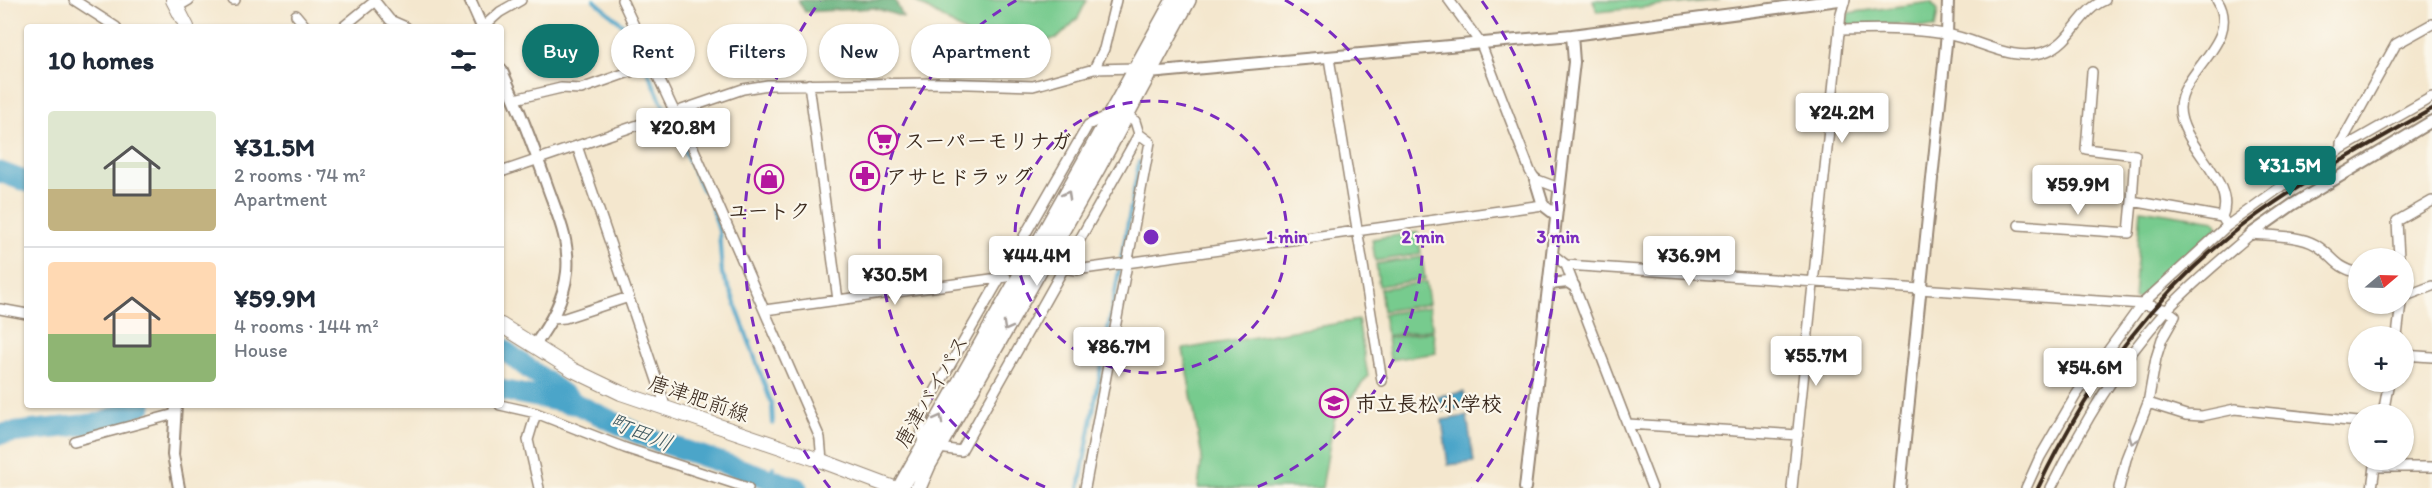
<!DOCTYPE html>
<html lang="en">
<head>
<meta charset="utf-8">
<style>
	body { margin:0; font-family:Itim,"Klee One",sans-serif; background:#f6f6f7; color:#1f2937; height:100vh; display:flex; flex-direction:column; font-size:22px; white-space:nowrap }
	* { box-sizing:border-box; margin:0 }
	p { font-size:20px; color:#747a83 }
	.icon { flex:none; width:33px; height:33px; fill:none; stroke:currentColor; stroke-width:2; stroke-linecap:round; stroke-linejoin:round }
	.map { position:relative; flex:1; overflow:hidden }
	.sheet { position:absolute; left:24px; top:24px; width:480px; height:384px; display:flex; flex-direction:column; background:#fff; border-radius:6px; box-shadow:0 2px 4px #0004 }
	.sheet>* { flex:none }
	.top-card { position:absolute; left:522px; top:24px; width:570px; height:54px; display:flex; gap:12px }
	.needle { width:39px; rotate:71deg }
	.tools { position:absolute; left:2348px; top:248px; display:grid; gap:12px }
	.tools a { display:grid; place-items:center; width:66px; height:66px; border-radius:50%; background:#fff; box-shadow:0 2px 4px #0004; font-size:30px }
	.price { position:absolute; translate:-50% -51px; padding:0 14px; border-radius:6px; background:#fff; color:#222; font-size:20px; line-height:39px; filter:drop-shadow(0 2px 3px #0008) }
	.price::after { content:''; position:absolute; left:50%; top:36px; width:18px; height:14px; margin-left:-9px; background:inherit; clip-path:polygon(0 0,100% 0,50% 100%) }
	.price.active { background:#0f766e; color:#fff }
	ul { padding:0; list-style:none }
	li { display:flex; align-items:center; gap:18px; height:150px; padding:0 24px }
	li+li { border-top:2px solid #e0e1e3 }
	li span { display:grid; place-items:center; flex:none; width:168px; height:120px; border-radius:6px; color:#555 }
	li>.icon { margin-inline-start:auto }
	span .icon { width:72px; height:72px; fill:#fffc; stroke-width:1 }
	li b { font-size:26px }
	h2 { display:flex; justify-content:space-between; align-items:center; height:72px; padding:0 24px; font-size:26px }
	.tag { padding:0 21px; border-radius:27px; background:#fff; box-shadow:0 2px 4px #0004; font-size:21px; line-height:54px }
	.tag.active { background:#0f766e; color:#fff }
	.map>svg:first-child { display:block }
	.green { fill:#77cb8e; stroke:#597a56; stroke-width:1.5 }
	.forest { fill:#61af79; stroke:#4e6c4c; stroke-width:1.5 }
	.water { fill:#4ca5c9; stroke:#446874; stroke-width:1.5 }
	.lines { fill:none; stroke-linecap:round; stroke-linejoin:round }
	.stream { stroke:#4ca5c9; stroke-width:4 }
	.river { stroke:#4ca5c9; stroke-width:21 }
	.minor-casing { stroke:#988876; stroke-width:12 }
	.tertiary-casing { stroke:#988876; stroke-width:14 }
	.primary-casing { stroke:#988876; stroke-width:16 }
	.trunk-casing { stroke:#988876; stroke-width:18 }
	.minor { stroke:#fff; stroke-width:9 }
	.tertiary { stroke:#fff; stroke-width:10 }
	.primary { stroke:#fff; stroke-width:14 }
	.trunk { stroke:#fff; stroke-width:15 }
	.rail { stroke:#3b2a1e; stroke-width:4 }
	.oneway { stroke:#a79f9a }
	.ring { fill:none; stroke:#7b2cbf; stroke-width:3; stroke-dasharray:10 8 }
	.labels { text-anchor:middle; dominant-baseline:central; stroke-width:4.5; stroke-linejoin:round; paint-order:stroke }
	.poi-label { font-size:21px; font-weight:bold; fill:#3b2a1e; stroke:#fbf7ec; text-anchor:start }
	.street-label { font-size:21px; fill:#3b2a1e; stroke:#fbf7ec }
	.water-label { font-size:22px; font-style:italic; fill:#425b62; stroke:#fbf7ec }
	.centre { fill:#7b2cbf; stroke:#fbf7ec; stroke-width:3 }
	.ring-label { font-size:18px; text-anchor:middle; font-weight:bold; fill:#7b2cbf; stroke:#fbf7ec; stroke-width:4.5; stroke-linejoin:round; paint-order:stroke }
</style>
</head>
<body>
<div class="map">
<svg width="2432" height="488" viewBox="0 0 2432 488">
	<rect width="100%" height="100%" fill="#fbf7ec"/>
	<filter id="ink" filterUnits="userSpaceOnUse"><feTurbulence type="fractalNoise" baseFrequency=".0167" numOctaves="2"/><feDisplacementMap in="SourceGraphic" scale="12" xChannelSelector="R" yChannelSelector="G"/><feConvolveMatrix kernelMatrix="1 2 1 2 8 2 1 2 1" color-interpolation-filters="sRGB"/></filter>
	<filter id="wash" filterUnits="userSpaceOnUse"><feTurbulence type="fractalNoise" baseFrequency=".008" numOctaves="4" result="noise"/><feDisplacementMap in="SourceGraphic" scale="24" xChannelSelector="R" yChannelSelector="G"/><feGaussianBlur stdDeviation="1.35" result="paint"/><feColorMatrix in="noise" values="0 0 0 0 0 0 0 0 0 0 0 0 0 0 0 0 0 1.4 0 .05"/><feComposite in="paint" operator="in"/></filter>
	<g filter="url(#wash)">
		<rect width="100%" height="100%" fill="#f4e7ce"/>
		<path class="green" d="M913,0H1087L1078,18L1059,37L1025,48L987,46Z
			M1593,0H1719L1597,12Z
			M1931,2L1938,10L1935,28L1898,24L1847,25L1848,13Z
			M2141,209L2215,221L2218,228L2141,299L2134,298Z
			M1418,232L1421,254L1375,261L1372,239Z
			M1422,257L1425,279L1379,286L1376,264Z
			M1426,282L1429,304L1383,311L1380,289Z
			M1429,307L1433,329L1387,336L1383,314Z
			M1358,320L1368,376L1334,420L1322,488H1198L1202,457L1183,349Z
			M1433,331L1436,353L1390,360L1387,338Z"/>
		<path class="forest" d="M798,0H895L903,17L874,8L805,12Z"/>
		<path class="water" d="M1464,392L1466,408L1441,411L1438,396Z
			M1467,416L1474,462L1448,465L1442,420Z"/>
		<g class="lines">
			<path class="stream" d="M594,0L628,29L702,189L708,194L719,231L722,274L731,292L772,405L773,424
				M773,480V467
				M1079,488L1139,162"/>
			<path class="river" d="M0,172L27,182
				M501,348L576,404L648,438L797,488
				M501,390L572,404
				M0,434L101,423L142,405"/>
		</g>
	</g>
	<g filter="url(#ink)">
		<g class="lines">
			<g class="minor-casing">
				<path id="minor" d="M74,0L116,27
					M233,0H235
					M374,0L390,20L406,27
					M622,0L675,113L681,120L820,438L822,461
					M1449,0L1481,44L1530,171L1535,179L1559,188
					M2217,0C2243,41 2181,70 2180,108C2180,146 2238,182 2222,217L2225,222
					M177,7L189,0
					M296,15L306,27
					M343,27L375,1
					M483,27L500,12L521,0
					M1840,30C1876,29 1910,28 1945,34C1980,39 2011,64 2047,51C2072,42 2080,10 2105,0
					M1329,58L1382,381
					M1094,69L1104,49L1116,0
					M2092,72L2086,149L2135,155L2132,201L2222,217
					M809,84L838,300
					M515,99L561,88L581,89L652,64
					M577,146L663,398L665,409
					M2341,149V143L2396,44L2432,24
					M501,172L743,89L768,85L938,83L1033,86L1094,69L1137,68
					M2019,225L2129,233L2132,201
					M1552,254L1566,265L1652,488
					M1045,258L1062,268L1076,270L1543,205
					M2399,258L2397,221L2432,201
					M1566,265L2142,304L2167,310L2175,316L2162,339L2156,358L2148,403L2126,459L2119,488
					M2403,297L2432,286
					M0,309L27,314
					M765,310L1006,277
					M552,319L565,318L629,297
					M2397,336L2401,303
					M2403,355L2432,357
					M2148,403L2186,415L2202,416L2235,409L2358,422
					M500,405L536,413L625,448L748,488
					M536,413L528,440L539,488
					M2383,414L2389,381
					M1628,424L1798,435
					M74,441L175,414
					M923,445L921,428L926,407L1088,125L1109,115
					M939,448L961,451L1139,134
					M2375,467H2432
					M1085,488L1150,142L1139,134L1135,121L1126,115
					M1792,488L1841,13L1845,0
					M2026,488L2040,457L2076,395L2142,304L2227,226L2278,189L2341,149L2432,97
					M2051,488C2083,424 2118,364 2166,311C2192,283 2222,259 2251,234C2271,236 2299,235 2316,245C2335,257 2333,266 2358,273
					M2372,488L2376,459"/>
			</g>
			<g class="tertiary-casing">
				<path id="tertiary" d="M470,0L482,27
					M501,69C519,108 534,148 548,188C558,216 570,242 567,272C564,300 550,324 534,346
					M1145,71L1149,73L1572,35L1839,0
					M1535,179L1543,205L1556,215
					M2251,234L2292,205L2432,121
					M1549,284L1568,282L1574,286
					M176,405L173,455L179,488
					M1525,488L1574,62L1572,35
					M1900,488L1947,34L1948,0"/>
			</g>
			<g class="primary-casing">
				<path id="primary" d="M173,0L187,27
					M501,325L573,370L621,393L822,461L894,488"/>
			</g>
			<g class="trunk-casing">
				<path id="trunk" d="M900,488L1087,158L1174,0
					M918,488L928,465L1098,167L1188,0"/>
			</g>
			<use href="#minor" class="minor"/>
			<use href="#tertiary" class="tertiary"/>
			<use href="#primary" class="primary"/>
			<use href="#trunk" class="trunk"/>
			<path class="rail" d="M2038,488C2088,382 2161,284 2257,215C2313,175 2373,142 2432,109"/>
		</g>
		<defs><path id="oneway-chevron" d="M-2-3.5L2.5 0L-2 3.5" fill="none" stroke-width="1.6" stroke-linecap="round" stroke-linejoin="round" transform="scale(1.5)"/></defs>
		<g class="oneway">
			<use href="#oneway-chevron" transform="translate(1067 195) rotate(-61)"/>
			<use href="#oneway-chevron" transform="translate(1007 327) rotate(119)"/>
			<use href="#oneway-chevron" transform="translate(939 419) rotate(-61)"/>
			<use href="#oneway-chevron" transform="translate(2133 440) rotate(112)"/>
		</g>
	</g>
	<g class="ring">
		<circle cx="1151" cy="237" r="136"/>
		<path d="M1045 487A272 272 0 0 1 1017 0M1285 0A272 272 0 0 1 1257 487"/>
		<path d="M830 488A407 407 0 0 1 820 1M1482 1A407 407 0 0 1 1472 488"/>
	</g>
	<defs>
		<g id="supermarket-ring" transform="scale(1.5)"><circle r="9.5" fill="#fbf7ec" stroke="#b5179e" stroke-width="1.5"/><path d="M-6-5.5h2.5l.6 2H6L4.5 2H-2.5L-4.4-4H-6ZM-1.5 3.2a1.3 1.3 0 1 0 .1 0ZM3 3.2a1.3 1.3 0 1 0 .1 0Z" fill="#b5179e"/></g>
		<g id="pharmacy-ring" transform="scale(1.5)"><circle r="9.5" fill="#fbf7ec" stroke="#b5179e" stroke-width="1.5"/><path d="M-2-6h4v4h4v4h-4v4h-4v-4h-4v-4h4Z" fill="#b5179e"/></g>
		<g id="shop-ring" transform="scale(1.5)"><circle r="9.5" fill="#fbf7ec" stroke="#b5179e" stroke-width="1.5"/><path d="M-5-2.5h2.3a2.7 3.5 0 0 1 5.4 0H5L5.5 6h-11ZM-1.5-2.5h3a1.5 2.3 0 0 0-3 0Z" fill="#b5179e"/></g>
		<g id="school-ring" transform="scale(1.5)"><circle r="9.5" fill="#fbf7ec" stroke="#b5179e" stroke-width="1.5"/><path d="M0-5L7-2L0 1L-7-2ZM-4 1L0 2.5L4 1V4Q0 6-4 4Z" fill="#b5179e"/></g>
	</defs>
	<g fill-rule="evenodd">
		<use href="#supermarket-ring" x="883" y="140"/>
		<use href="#pharmacy-ring" x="865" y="176"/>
		<use href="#shop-ring" x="769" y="179"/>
		<use href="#school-ring" x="1334" y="403"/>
	</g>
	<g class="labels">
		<g class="poi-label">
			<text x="904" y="140">スーパーモリナガ</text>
			<text x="886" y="176">アサヒドラッグ</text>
			<text x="769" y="210" text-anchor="middle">ユートク</text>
			<text x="1355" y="403">市立長松小学校</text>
		</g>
		<g class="street-label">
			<text transform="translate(931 391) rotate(-60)">唐津バイパス</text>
			<text transform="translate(699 398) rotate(19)">唐津肥前線</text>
		</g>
		<g class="water-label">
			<text transform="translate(641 432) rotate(22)">町田川</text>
		</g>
	</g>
	<circle cx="1151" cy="237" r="9" class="centre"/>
	<g class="ring-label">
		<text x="1287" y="243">1 min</text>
		<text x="1423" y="243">2 min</text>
		<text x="1558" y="243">3 min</text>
	</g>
</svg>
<div class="tools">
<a><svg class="needle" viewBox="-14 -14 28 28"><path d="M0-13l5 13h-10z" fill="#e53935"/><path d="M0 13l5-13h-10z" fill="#747a83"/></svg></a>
<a>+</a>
<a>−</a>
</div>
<b class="price" style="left:1842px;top:144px">¥24.2M</b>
<b class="price" style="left:683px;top:159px">¥20.8M</b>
<b class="price active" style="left:2290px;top:197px">¥31.5M</b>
<b class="price" style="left:2078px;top:216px">¥59.9M</b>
<b class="price" style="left:1037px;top:287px">¥44.4M</b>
<b class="price" style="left:1689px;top:287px">¥36.9M</b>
<b class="price" style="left:895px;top:306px">¥30.5M</b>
<b class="price" style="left:1119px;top:378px">¥86.7M</b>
<b class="price" style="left:1816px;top:387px">¥55.7M</b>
<b class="price" style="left:2090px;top:399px">¥54.6M</b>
<div class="top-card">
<a class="tag active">Buy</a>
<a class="tag">Rent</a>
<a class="tag">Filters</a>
<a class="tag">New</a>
<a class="tag">Apartment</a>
</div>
<section class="sheet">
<h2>10 homes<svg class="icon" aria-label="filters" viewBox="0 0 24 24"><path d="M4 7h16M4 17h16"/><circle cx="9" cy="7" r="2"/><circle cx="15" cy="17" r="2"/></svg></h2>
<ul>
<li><span style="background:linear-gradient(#dfe7d0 65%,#c2b280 0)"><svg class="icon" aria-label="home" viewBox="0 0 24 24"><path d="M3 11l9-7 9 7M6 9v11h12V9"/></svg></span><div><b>¥31.5M</b><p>2 rooms · 74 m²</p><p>Apartment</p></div></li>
<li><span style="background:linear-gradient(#ffd9b3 60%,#8fb573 0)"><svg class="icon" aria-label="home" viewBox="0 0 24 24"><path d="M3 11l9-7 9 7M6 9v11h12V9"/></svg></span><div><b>¥59.9M</b><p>4 rooms · 144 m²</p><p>House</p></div></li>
</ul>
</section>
</div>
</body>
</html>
